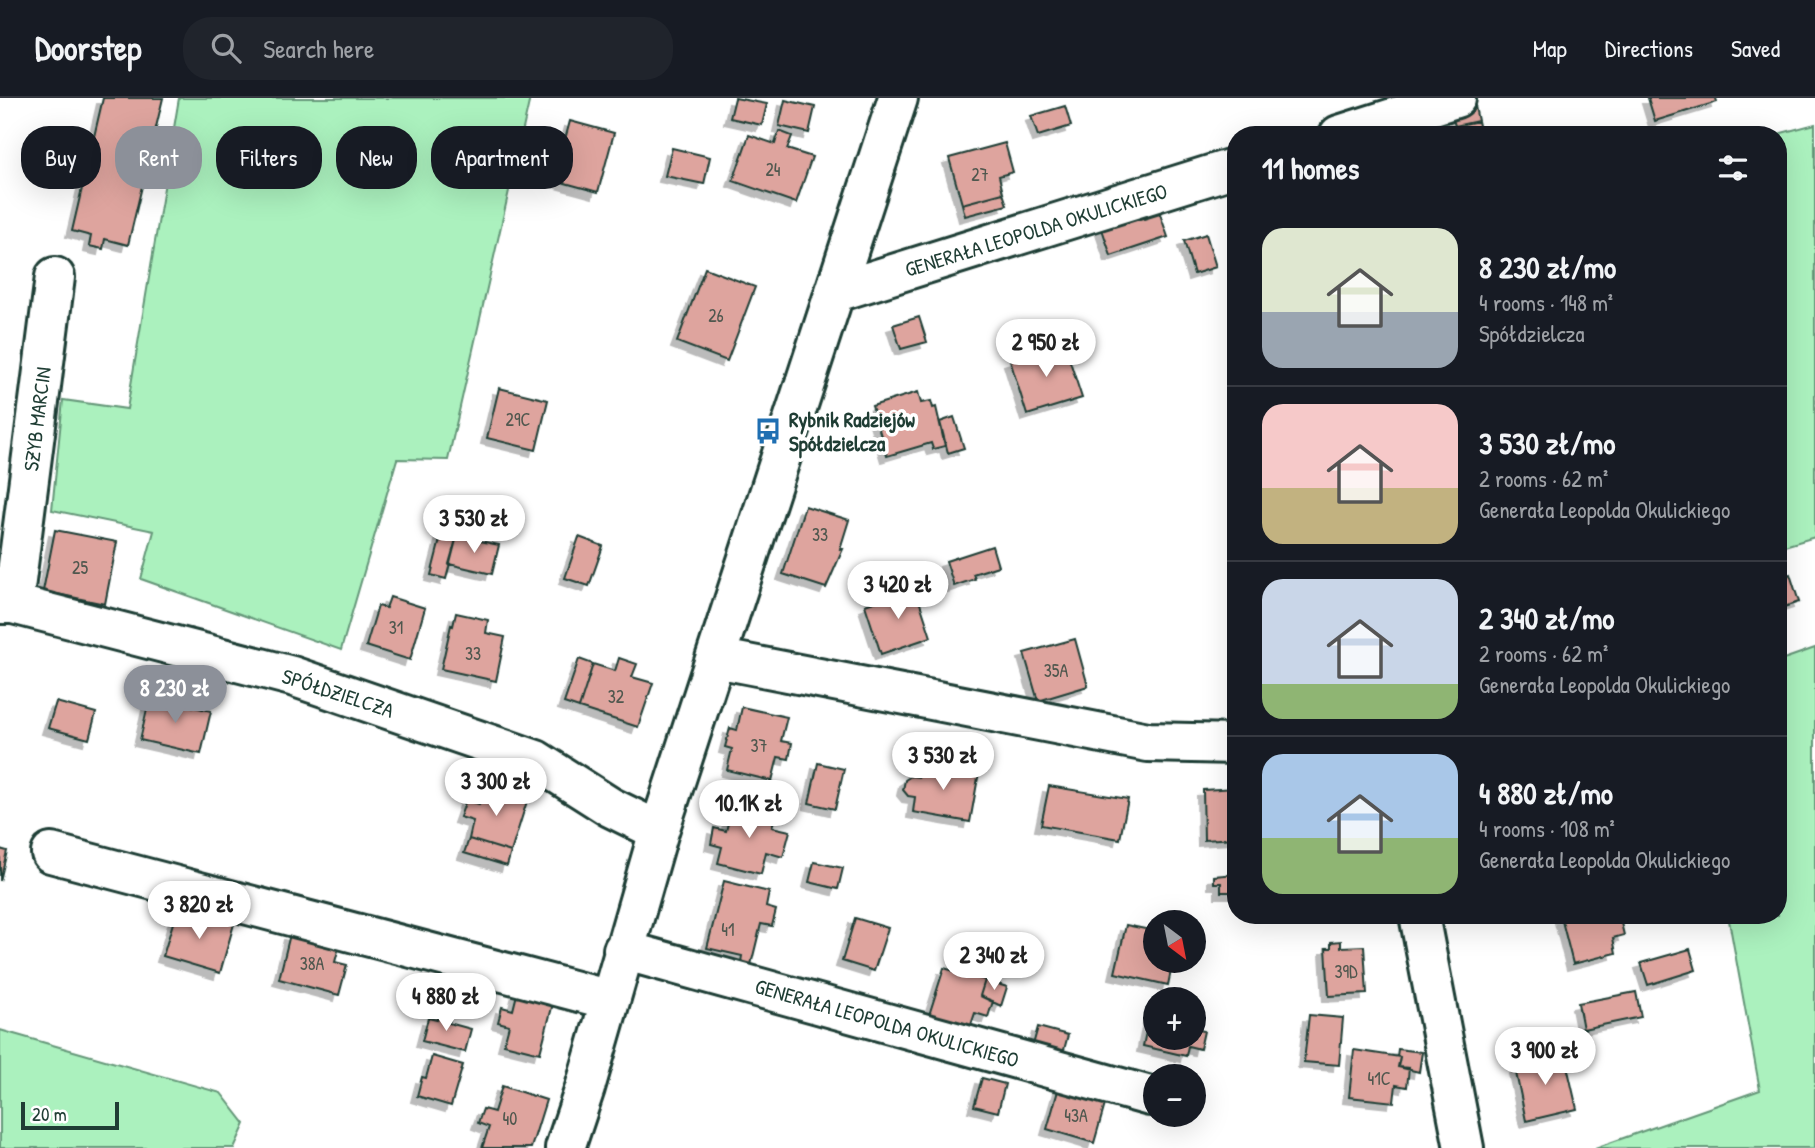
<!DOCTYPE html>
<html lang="en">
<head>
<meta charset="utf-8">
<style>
	body { margin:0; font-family:"Patrick Hand",sans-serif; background:#20242c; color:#f1f3f6; height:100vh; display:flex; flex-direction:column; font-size:26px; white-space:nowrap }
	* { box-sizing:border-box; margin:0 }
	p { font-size:23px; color:#9ea1a6 }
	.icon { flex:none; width:38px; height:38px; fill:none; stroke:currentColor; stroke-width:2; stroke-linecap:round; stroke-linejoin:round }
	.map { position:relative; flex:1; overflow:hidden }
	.details { position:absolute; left:1227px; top:28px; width:560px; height:798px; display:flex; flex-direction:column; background:#171b24; border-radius:28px; box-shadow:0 7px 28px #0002 }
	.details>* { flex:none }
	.guide { position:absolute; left:21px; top:28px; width:665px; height:63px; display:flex; gap:14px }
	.needle { width:46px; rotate:148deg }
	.fabs { position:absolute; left:1143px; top:812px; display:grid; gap:14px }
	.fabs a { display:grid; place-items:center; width:63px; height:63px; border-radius:50%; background:#171b24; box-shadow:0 7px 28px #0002; font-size:35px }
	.scale { position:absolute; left:21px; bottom:18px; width:98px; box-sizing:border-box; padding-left:7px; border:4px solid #1f3d34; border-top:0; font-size:19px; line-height:24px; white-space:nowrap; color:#1f3d34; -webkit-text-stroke:5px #fff; paint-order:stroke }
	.price { position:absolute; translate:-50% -60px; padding:0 16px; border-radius:24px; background:#fff; color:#222; font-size:23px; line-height:46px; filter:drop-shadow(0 2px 4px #0008) }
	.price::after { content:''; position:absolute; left:50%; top:42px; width:21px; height:16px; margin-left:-10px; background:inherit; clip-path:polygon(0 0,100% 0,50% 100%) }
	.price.current { background:#8c9099; color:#fff }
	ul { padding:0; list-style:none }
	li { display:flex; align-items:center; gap:21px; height:175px; padding:0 35px }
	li+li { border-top:2px solid #363941 }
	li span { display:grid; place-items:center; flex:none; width:196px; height:140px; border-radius:21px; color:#555 }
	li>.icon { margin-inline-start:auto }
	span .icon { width:84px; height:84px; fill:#fffc; stroke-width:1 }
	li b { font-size:30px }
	h2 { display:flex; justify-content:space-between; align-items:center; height:84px; padding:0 35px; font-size:30px }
	.chip { padding:0 24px; border-radius:28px; background:#171b24; box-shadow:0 7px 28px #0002; font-size:24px; line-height:63px }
	.chip.current { background:#8c9099; color:#fff }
	header { display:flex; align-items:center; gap:42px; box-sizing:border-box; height:98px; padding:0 35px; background:#171b24; border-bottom:2px solid #363941 }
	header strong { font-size:33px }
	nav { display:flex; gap:38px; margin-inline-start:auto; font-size:24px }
	.search { width:490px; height:63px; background:#20242c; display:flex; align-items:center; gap:18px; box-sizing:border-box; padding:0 24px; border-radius:28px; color:#9ea1a6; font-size:26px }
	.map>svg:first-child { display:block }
	.green { fill:#abf1be; stroke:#659779; stroke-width:2 }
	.building { fill:#dea49e; stroke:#1f3d34; stroke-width:2; filter:url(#shadow) }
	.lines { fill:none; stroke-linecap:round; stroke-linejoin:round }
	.minor-casing { stroke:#1f3d34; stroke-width:44 }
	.minor { stroke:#fff; stroke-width:38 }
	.labels { text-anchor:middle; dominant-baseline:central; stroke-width:7; stroke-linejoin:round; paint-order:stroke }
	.number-label { font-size:18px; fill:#4f574e }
	.street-label { font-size:21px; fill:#1f3d34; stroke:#fff }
	.poi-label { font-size:21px; font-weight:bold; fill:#1f3d34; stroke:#fff; text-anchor:start }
</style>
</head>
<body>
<header>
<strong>Doorstep</strong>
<div class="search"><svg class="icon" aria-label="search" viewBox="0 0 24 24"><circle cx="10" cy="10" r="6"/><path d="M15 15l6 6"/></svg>Search here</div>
<nav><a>Map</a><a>Directions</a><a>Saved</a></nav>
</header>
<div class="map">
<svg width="1815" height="1050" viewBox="0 0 1815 1050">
	<defs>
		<filter id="shadow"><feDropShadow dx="-6" dy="6" stdDeviation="0" flood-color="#0004"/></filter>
	</defs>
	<rect width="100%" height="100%" fill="#fff"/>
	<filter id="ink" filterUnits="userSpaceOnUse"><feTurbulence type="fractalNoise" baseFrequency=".0143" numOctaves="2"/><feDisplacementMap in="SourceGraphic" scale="14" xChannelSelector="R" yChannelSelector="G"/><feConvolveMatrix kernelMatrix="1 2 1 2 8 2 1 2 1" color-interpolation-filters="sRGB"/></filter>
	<g filter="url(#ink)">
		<path class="green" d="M179,0H530L448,362L397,361L341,552L141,481L154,433L52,412L63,302L127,311Z
			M1815,26V439L1778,450V37H1774Z
			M1815,550V1050H1595L1760,992L1728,817H1778V563Z
			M0,932L221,995L245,1026L234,1050H0Z"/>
		<path class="building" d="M103,0H163L128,147L105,141L103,151L89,148L91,138L72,133Z
			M735,0L767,6L762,27L730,20Z
			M1648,0H1716L1717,4L1655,23Z
			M785,2L815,9L809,35L779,28Z
			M1065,8L1071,28L1038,38L1031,18Z
			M1475,8L1478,23L1455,28L1451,14Z
			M570,23L614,35L598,94L554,82Z
			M1478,23L1481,37H1448L1446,30Z
			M779,33L792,38L787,51L812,59L796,105L733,83L749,37L775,46Z
			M1005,45L1013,74L999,78L1003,95L962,106L949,60Z
			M672,50L710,59L704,86L665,78Z
			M1003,95L1007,107L965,118L962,106Z
			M1138,102L1144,121L1160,116L1168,139L1111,158L1097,116Z
			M1206,136L1216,169L1194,176L1184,143Z
			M705,170L755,189L727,263L677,244Z
			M919,219L927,244L901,251L893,227Z
			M1064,245L1082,300L1027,317L1010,262Z
			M499,290L548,302L536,352L487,340Z
			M918,294L921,305L931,303L933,310L936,309L945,348L933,351L931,345L887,358L872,308Z
			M954,319L964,350L948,355L940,324Z
			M805,408L849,422L840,451H843L826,490L783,476Z
			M55,432L117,444L105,506L43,493Z
			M442,434L457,438L446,481L431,477Z
			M457,438L499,447L492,476L449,466Z
			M579,439L603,448L589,488L565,480Z
			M992,448L998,468L973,476L975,481L954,488L946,463Z
			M1790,476L1799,504L1781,510L1780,506L1778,507V480Z
			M915,490L931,539L881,556L865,507Z
			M390,499L425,510L410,562L366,548L378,508L386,510Z
			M456,515L488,522L486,535L505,539L496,583L441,571L451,527L453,528Z
			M1075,541L1088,588L1038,603L1024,555Z
			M619,560L637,566L632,579L653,585L638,629L579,610L593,566L615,573Z
			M579,561L593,566L579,610L564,605Z
			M150,598L211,613L201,656L140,642Z
			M56,604L96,615L89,641L48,630Z
			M742,609L787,619L781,643L792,645L789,661L778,659L772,683L727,672L732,651L725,649L730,630L737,632Z
			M922,664L979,674L970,724L913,714L915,699L908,698L903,692L905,682L911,678L919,679Z
			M818,665L844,671L835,711L809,705Z
			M485,687L528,700L511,754L469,741L473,723L460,719L466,702L479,706Z
			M1049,688L1128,701L1120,741L1041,727Z
			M1236,690V740L1204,742L1203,692Z
			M732,709L775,719L772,729L790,733L783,759L766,754L761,776L718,765L722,749L711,746L714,730L726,733Z
			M469,741L511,754L507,768L464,755Z
			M0,751L7,753L0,783Z
			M814,764L843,770L838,791L809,784Z
			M1236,776V794H1221V785H1214V778Z
			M724,783L769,794L766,809L776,812L772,828L761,826L750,871L740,869L742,858L707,850Z
			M176,815L194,821L196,815L234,826L220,875L163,858Z
			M1569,817H1619L1624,837L1613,840L1616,855L1573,866L1561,819Z
			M855,820L888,830L874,873L842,863Z
			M1126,827L1155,833V863H1173L1168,887L1115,875Z
			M290,836L339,849L335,864L347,867L339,897L279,881Z
			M1341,843V849L1364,848L1367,896L1329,898L1326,850H1331V844Z
			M1690,851L1696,872L1648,887L1641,865Z
			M944,870L985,882L980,898L993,903L988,919L975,915L970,930L929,917Z
			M985,882L1007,889L1001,908L980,898Z
			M519,888L555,898L540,955L504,946L509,927L498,924L502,909L513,912Z
			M1636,894L1641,919L1583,931L1578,905Z
			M1152,905L1155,906V940H1194V931L1204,933L1200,951L1188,948L1186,958L1143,948Z
			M439,913L451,916L449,925L471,931L465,954L422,943L428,920L437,922Z
			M1309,917L1343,920L1339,967L1304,964Z
			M1038,929L1068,937L1061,963L1031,954Z
			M1398,951L1422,954L1419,974L1398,969L1400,959L1397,958Z
			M1354,952L1400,959L1398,969L1409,970L1407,989L1396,987L1394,1004L1349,999Z
			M1549,954L1551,963L1565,959L1577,1011L1526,1023L1515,970L1533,967L1531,958Z
			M432,958L463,967L451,1008L417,998L422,979L426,980Z
			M982,980L1005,986L998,1014L974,1008Z
			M502,988L546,1002L531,1050H482L489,1029L478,1025L483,1011L494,1014Z
			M1059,989L1106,1003L1094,1045L1047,1031Z"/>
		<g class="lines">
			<g class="minor-casing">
				<path id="minor" d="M1339,37L1456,0
					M836,194L1236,69
					M0,506H13L292,578L536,662L610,709L659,733
					M13,506L55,179
					M716,560L1148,644L1236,646
					M51,755L610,902
					M1419,817L1464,1050
					M623,852L1150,998
					M565,1050L585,990L659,733L898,0"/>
			</g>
			<use href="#minor" class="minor"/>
		</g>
	</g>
	<defs>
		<g id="bus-bare" transform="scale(2.1)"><path d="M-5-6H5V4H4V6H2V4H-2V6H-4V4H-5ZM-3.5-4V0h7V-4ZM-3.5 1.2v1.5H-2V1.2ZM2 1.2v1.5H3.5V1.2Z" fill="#1f6fb2" stroke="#fff" stroke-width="2.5" paint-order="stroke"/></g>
	</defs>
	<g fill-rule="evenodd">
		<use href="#bus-bare" x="768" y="333"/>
	</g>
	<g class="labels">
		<g class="number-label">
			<text x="773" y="71">24</text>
			<text x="980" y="76">27</text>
			<text x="716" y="217">26</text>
			<text x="518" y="321">29C</text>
			<text x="820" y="436">33</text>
			<text x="80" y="469">25</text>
			<text x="396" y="529">31</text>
			<text x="473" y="555">33</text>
			<text x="1056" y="572">35A</text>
			<text x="616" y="598">32</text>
			<text x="759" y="647">37</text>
			<text x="728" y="831">41</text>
			<text x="312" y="865">38A</text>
			<text x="1346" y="873">39D</text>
			<text x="1379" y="980">41C</text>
			<text x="1076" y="1017">43A</text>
			<text x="510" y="1020">40</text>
		</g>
		<g class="street-label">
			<text transform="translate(1036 132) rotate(-17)">GENERAŁA LEOPOLDA OKULICKIEGO</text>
			<text transform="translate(37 321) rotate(-83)">SZYB MARCIN</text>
			<text transform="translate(338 595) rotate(18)">SPÓŁDZIELCZA</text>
			<text transform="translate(887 925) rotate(16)">GENERAŁA LEOPOLDA OKULICKIEGO</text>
		</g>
		<g class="poi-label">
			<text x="789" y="321">Rybnik Radziejów<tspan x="789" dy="24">Spółdzielcza</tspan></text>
		</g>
	</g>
</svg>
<div class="fabs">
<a><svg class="needle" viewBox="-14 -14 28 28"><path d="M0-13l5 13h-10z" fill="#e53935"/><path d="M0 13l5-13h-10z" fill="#9ea1a6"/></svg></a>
<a>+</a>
<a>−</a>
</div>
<div class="scale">20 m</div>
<b class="price" style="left:1046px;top:281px">2 950 zł</b>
<b class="price" style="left:474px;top:457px">3 530 zł</b>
<b class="price" style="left:898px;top:523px">3 420 zł</b>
<b class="price current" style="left:175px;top:627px">8 230 zł</b>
<b class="price" style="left:943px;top:694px">3 530 zł</b>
<b class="price" style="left:496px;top:720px">3 300 zł</b>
<b class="price" style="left:749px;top:742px">10.1K zł</b>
<b class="price" style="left:199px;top:843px">3 820 zł</b>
<b class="price" style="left:994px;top:894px">2 340 zł</b>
<b class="price" style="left:446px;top:935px">4 880 zł</b>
<b class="price" style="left:1545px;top:989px">3 900 zł</b>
<div class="guide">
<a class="chip">Buy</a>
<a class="chip current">Rent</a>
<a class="chip">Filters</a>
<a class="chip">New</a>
<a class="chip">Apartment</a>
</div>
<section class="details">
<h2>11 homes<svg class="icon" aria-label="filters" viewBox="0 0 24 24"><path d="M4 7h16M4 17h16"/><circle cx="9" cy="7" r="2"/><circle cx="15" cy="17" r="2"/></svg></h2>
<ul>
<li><span style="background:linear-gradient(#dfe7d0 60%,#9aa5b1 0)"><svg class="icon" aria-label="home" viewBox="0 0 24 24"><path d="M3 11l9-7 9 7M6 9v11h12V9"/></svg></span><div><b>8 230 zł/mo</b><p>4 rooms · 148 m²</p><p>Spółdzielcza</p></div></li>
<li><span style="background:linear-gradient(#f6c9c9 60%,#c2b280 0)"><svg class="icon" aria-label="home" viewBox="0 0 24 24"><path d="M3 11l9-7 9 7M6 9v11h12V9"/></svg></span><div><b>3 530 zł/mo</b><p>2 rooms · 62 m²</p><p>Generała Leopolda Okulickiego</p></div></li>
<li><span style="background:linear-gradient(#c9d6e8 75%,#8fb573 0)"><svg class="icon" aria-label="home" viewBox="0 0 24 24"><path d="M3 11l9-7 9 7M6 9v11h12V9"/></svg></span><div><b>2 340 zł/mo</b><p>2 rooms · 62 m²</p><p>Generała Leopolda Okulickiego</p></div></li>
<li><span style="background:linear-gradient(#a9c7e8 60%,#8fb573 0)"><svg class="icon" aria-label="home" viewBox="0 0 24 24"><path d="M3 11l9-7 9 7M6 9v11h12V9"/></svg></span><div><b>4 880 zł/mo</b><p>4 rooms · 108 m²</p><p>Generała Leopolda Okulickiego</p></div></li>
</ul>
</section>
</div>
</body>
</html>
